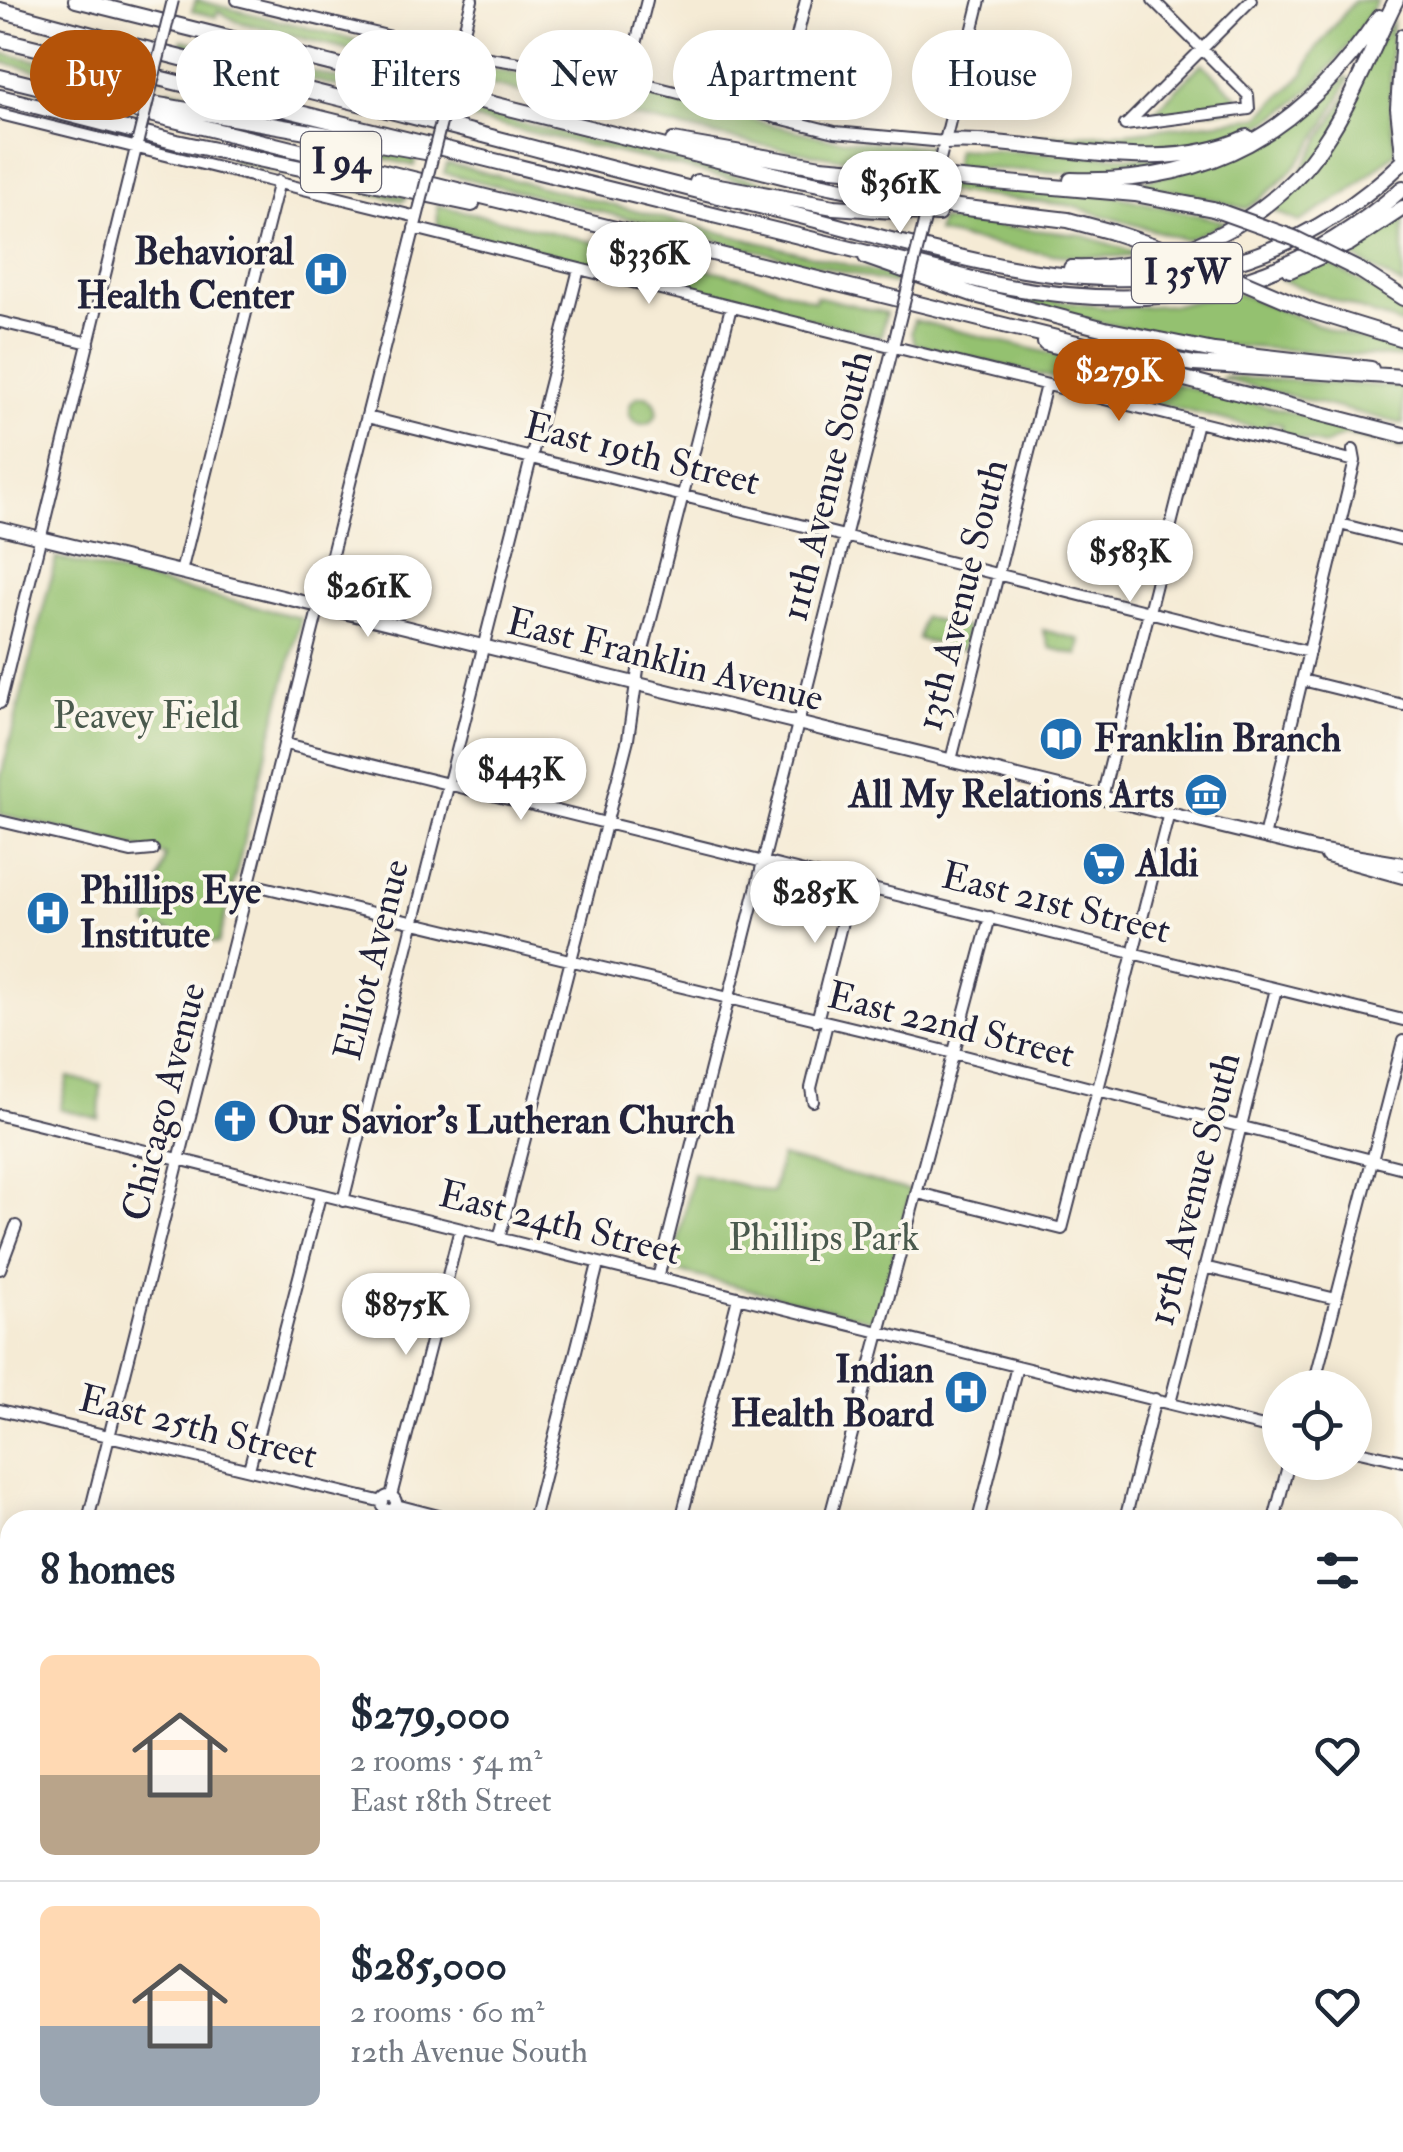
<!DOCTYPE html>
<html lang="en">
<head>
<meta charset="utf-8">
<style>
	body { margin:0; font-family:"IM FELL Double Pica",serif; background:#f6f6f7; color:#1f2937; height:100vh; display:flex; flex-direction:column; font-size:38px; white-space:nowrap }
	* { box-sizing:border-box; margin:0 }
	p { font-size:32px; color:#747a83 }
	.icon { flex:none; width:55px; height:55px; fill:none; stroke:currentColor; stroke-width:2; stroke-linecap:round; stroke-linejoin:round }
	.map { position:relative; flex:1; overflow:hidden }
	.side { position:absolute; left:0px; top:1510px; width:1405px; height:642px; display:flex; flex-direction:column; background:#fff; border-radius:30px 30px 0 0; box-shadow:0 5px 25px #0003 }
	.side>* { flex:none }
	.banner { position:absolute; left:30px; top:30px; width:1345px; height:90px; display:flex; gap:20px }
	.controls { position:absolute; left:1262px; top:1370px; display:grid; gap:20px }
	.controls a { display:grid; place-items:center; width:110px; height:110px; border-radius:50%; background:#fff; box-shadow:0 5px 25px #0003; font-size:50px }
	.price { position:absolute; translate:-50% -85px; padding:0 22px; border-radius:35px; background:#fff; color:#222; font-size:32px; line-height:65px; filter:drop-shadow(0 2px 5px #0008) }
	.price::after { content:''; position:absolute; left:50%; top:60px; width:30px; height:22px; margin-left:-15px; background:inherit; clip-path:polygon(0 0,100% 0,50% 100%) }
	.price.selected { background:#b45309; color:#fff }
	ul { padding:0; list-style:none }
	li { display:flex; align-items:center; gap:30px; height:250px; padding:0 40px }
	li+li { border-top:2px solid #e0e1e3 }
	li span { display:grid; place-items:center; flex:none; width:280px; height:200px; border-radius:15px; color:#555 }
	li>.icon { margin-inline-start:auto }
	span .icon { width:120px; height:120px; fill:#fffc; stroke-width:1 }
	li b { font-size:42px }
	h2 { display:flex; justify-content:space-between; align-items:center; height:120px; padding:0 40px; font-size:42px }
	.tag { padding:0 35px; border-radius:45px; background:#fff; box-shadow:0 5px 25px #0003; font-size:35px; line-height:90px }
	.tag.selected { background:#b45309; color:#fff }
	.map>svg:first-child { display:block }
	.green { fill:#94c16f; stroke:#5b7255; stroke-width:2.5 }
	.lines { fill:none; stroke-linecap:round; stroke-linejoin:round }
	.minor-casing { stroke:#424052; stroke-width:14 }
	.major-casing { stroke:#424052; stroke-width:16 }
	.highway-casing { stroke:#424052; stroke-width:18 }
	.minor { stroke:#fff; stroke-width:10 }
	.major { stroke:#fff; stroke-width:12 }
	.highway { stroke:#fff; stroke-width:14 }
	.minor-bridge-casing { stroke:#424052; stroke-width:14; stroke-linecap:butt }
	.highway-bridge-casing { stroke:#424052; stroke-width:18; stroke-linecap:butt }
	.minor-bridge { stroke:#fff; stroke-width:10 }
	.highway-bridge { stroke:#fff; stroke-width:14 }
	.labels { text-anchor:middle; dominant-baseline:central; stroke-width:8; stroke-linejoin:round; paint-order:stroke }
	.shield { fill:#fbf7ec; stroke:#636270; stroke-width:2.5 }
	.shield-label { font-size:35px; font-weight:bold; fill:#22223b }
	.poi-label { font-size:38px; font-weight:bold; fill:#22223b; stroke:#fbf7ec; text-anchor:start }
	.street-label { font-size:38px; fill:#22223b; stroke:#fbf7ec }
	.park-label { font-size:38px; fill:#4a5a4d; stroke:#fbf7ec }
</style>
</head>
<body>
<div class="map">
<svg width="1403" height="2152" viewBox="0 0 1403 2152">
	<rect width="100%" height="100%" fill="#fbf7ec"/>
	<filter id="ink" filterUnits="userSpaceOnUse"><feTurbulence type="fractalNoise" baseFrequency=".01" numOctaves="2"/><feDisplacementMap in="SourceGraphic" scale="20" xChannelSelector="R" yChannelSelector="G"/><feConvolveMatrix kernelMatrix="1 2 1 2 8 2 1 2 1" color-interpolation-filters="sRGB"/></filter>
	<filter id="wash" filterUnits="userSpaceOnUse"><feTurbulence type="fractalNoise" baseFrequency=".0048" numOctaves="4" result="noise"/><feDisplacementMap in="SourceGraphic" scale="40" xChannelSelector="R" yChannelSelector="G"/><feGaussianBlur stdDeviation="2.25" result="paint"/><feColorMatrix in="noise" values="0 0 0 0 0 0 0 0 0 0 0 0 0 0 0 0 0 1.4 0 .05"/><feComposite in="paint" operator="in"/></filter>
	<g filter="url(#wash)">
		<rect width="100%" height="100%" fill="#f5ebd5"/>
		<path class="green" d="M196,0L436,60L434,71L238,22L218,11L216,17L192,11Z
			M1355,0H1378C1264,191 1167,148 976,139L1126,133L1259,117L1304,74L1313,53Z
			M1392,22L1390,108L1396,152L1348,193L1299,222L1267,208L1292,186Z
			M182,40L430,101L428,109L208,54L180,45Z
			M0,53L137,81L134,92L0,62Z
			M1202,63L1238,97L1235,109L1151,115Z
			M475,67L632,90L826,138L928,147L924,165L836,158L755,144L468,80Z
			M1346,77L1349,79C1325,130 1295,178 1246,209L1185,192L1141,187V182C1235,155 1273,148 1346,77Z
			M169,89L230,104L229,109L166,98Z
			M461,109L811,193L810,197L459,116Z
			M282,133L416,156L414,166Z
			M957,149L1178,159L1201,162L1109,175L953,167Z
			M234,158L407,197L403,201L230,160Z
			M447,163L895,277L893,284L444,173Z
			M949,183L1116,196L1227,222L1186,240L1068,205L947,192Z
			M437,205L761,282L815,301L816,296L886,313L881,337L438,226Z
			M1403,213V286L1343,251Z
			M940,220L1081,235L1141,254C1071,264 1005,247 937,233Z
			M1326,262L1403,306V325L1280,280Z
			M988,291L1109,308L1174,305L1237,293L1336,332L1403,350V358L1205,344L1077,318Z
			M914,320L1399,439L1403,449L1377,438L1375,442L1346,434L1324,445L1280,434L1282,425L1269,422L1265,430L915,344L911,333Z
			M1223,377L1403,387V424L1222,379Z
			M629 410a14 14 0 1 1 28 0a14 14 0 1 1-28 0Z
			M56,558L301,618L218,944L148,925L166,855L0,814V780Z
			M923,617L968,628L962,650L918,639Z
			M1043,630L1081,640L1078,655L1050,648Z
			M68,1077L101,1085L99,1119L60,1109Z
			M781,1157L911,1191L877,1321L672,1270L693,1173L772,1193Z"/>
	</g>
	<g filter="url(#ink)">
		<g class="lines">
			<g class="minor-casing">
				<path id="minor" d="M237,0L458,53L627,80L835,132L944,142
					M457,57L472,0
					M627,80L647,0
					M0,114L417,217
					M777,118L806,0
					M1125,125L1249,109L1248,95L1153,0
					M1126,125L1251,0
					M944,145L980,0
					M414,228L1355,461
					M0,322L89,343
					M367,417L1309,652
					M1340,524L1403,540
					M181,572L279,181
					M1302,680L1403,705
					M0,703L138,140
					M286,744L1403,1020
					M951,760L1046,385
					M1102,797L1197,422
					M0,821L131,852L153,850
					M1264,837L1355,461L1353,450
					M251,884L875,1033L1403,1168
					M817,1021L852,882
					M813,1101L811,1088L827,1023
					M0,1115L1280,1431
					M918,1193L1062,1229L1169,813
					M343,1201L579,269
					M499,1239L628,739L638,670L731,307
					M1204,1267L1336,1299
					M0,1269L16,1226
					M658,1278L897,331
					M1313,1388L1403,1041
					M1170,1403L1276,989
					M0,1410L383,1502
					M1355,1450L1403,1461
					M249,1469L320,1196
					M391,1496L460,1229
					M382 1503a7 7 0 1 1 14 0a7 7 0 1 1-14 0Z
					M396,1505L454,1520
					M88,1520L420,206
					M533,1520L598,1264
					M681,1520L738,1298
					M829,1520L990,917
					M978,1520L1017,1366
					M1125,1520L1155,1399
					M1274,1520L1289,1462
					M1395,1626L1403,1596
					M0,1702L10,1705
					M1395,1755L1403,1757
					M0,1869L10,1831
					M1395,2049L1403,2051
					M583,2142L621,2152
					M223,2152L226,2142
					M519,2152L522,2142
					M668,2152L671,2142
					M816,2152L818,2142
					M963,2152L966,2142
					M1112,2152L1115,2142
					M1259,2152L1261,2142"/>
			</g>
			<g class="major-casing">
				<path id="major" d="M0,528L1317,850L1403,864
					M1327,856L1403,877"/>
			</g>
			<g class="highway-casing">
				<path id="highway" d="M76,0L794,179L899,200L1068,220L1112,232
					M0,10C136,48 273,81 410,116C532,147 654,181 776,210C898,239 1028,287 1154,277C1250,269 1334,228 1403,162
					M1403,36L1398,108L1403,154
					M0,39L993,284C1151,315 1278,298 1403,188
					M0,77L1085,345L1194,364L1403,377
					M97,94L431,153
					M0,97L177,142L472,204
					M673,141L821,167L1135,194L1213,209
					M944,142C1042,137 1155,180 1247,137
					M1071,180C1210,185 1302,132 1379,17
					M697,182L834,207L938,214
					M866,257L975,295L1105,329L1214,351L1371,369
					M1071,268C1168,271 1268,225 1323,144C1353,100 1372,48 1396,0
					M1290,270L1350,243L1403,208
					M1361,271L1403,298
					M1312,311L1403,339
					M1045,343L1403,435"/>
			</g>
			<use href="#minor" class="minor"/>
			<use href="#major" class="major"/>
			<use href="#highway" class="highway"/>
			<g class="minor-bridge-casing">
				<path id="minor-bridge" d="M138,140L173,0
					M420,206L456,64
					M897,331L942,151"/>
			</g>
			<g class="highway-bridge-casing">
				<path id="highway-bridge" d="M1213,209L1294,238L1361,271
					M1112,232L1176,253L1312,311"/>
			</g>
			<use href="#minor-bridge" class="minor-bridge"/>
			<use href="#highway-bridge" class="highway-bridge"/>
		</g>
	</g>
	<defs>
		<g id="hospital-disc" transform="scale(2.25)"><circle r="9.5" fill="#1f6fb2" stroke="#fbf7ec"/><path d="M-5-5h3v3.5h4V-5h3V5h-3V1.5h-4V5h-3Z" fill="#fff"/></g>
		<g id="library-disc" transform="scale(2.25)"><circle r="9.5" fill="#1f6fb2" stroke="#fbf7ec"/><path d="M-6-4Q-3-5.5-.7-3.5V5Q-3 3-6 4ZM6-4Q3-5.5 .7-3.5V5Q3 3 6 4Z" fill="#fff"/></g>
		<g id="museum-disc" transform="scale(2.25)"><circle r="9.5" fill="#1f6fb2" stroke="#fbf7ec"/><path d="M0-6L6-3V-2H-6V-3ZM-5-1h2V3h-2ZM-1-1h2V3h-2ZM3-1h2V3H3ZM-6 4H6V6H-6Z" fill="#fff"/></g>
		<g id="supermarket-disc" transform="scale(2.25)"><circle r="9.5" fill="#1f6fb2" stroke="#fbf7ec"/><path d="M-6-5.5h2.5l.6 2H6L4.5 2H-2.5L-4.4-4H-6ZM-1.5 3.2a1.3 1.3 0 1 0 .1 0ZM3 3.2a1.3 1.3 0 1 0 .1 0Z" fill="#fff"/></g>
		<g id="church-disc" transform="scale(2.25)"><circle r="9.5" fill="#1f6fb2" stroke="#fbf7ec"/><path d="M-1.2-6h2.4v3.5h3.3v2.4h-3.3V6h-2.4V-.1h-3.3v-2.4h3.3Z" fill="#fff"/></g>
	</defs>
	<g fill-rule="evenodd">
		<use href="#hospital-disc" x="326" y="274"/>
		<use href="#library-disc" x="1061" y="739"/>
		<use href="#museum-disc" x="1206" y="795"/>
		<use href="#supermarket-disc" x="1104" y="864"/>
		<use href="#hospital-disc" x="48" y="913"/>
		<use href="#church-disc" x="235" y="1121"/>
		<use href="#hospital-disc" x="966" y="1392"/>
	</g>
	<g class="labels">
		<g class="shield">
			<rect x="301" y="132" width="80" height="60" rx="8"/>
			<rect x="1132" y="243" width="110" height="60" rx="8"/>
		</g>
		<g class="shield-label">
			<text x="341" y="162">I 94</text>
			<text x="1187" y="273">I 35W</text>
		</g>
		<g class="poi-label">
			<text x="294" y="252" text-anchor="end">Behavioral<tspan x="294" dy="44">Health Center</tspan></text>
			<text x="1094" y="739">Franklin Branch</text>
			<text x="1174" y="795" text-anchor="end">All My Relations Arts</text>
			<text x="1136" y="864">Aldi</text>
			<text x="80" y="891">Phillips Eye<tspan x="80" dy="44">Institute</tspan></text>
			<text x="268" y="1121">Our Savior's Lutheran Church</text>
			<text x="934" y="1370" text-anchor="end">Indian<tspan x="934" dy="44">Health Board</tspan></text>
		</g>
		<g class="street-label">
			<text transform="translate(642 454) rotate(14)">East 19th Street</text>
			<text transform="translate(827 486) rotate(-76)">11th Avenue South</text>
			<text transform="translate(962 595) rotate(-76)">13th Avenue South</text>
			<text transform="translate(665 660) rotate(14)">East Franklin Avenue</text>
			<text transform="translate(1056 903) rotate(14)">East 21st Street</text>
			<text transform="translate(372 960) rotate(-76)">Elliot Avenue</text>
			<text transform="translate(951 1025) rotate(14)">East 22nd Street</text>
			<text transform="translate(164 1102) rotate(-76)">Chicago Avenue</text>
			<text transform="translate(1194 1189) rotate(-76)">15th Avenue South</text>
			<text transform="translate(560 1223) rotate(14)">East 24th Street</text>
			<text transform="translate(198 1427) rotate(14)">East 25th Street</text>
		</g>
		<g class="park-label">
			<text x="146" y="716">Peavey Field</text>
			<text x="824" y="1238">Phillips Park</text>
		</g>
	</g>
</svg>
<div class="controls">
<a><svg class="icon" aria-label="locate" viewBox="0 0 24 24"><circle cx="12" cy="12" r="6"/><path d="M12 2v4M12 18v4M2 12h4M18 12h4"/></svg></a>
</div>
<b class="price" style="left:900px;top:236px">$361K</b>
<b class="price" style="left:649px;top:307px">$336K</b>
<b class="price selected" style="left:1119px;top:424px">$279K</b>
<b class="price" style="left:1130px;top:605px">$583K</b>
<b class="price" style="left:368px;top:640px">$261K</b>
<b class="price" style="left:521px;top:823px">$443K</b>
<b class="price" style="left:815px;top:946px">$285K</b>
<b class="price" style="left:406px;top:1358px">$875K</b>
<div class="banner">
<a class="tag selected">Buy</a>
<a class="tag">Rent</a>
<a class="tag">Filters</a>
<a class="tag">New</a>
<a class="tag">Apartment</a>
<a class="tag">House</a>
</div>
<section class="side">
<h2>8 homes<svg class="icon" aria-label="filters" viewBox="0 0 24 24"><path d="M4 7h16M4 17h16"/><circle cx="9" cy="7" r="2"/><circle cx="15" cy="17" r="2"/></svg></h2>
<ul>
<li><span style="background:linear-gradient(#ffd9b3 60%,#b9a48a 0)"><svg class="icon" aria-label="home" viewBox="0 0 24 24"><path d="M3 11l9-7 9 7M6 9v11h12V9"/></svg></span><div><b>$279,000</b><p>2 rooms · 54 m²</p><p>East 18th Street</p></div><svg class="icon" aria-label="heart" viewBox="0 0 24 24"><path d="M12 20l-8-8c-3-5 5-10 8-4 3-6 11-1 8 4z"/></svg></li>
<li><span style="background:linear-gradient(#ffd9b3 60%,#9aa5b1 0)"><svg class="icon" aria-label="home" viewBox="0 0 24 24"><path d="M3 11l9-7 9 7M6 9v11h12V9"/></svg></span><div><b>$285,000</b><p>2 rooms · 60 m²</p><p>12th Avenue South</p></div><svg class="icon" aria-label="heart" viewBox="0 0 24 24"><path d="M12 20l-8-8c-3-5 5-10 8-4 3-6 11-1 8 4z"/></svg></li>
</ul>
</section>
</div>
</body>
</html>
